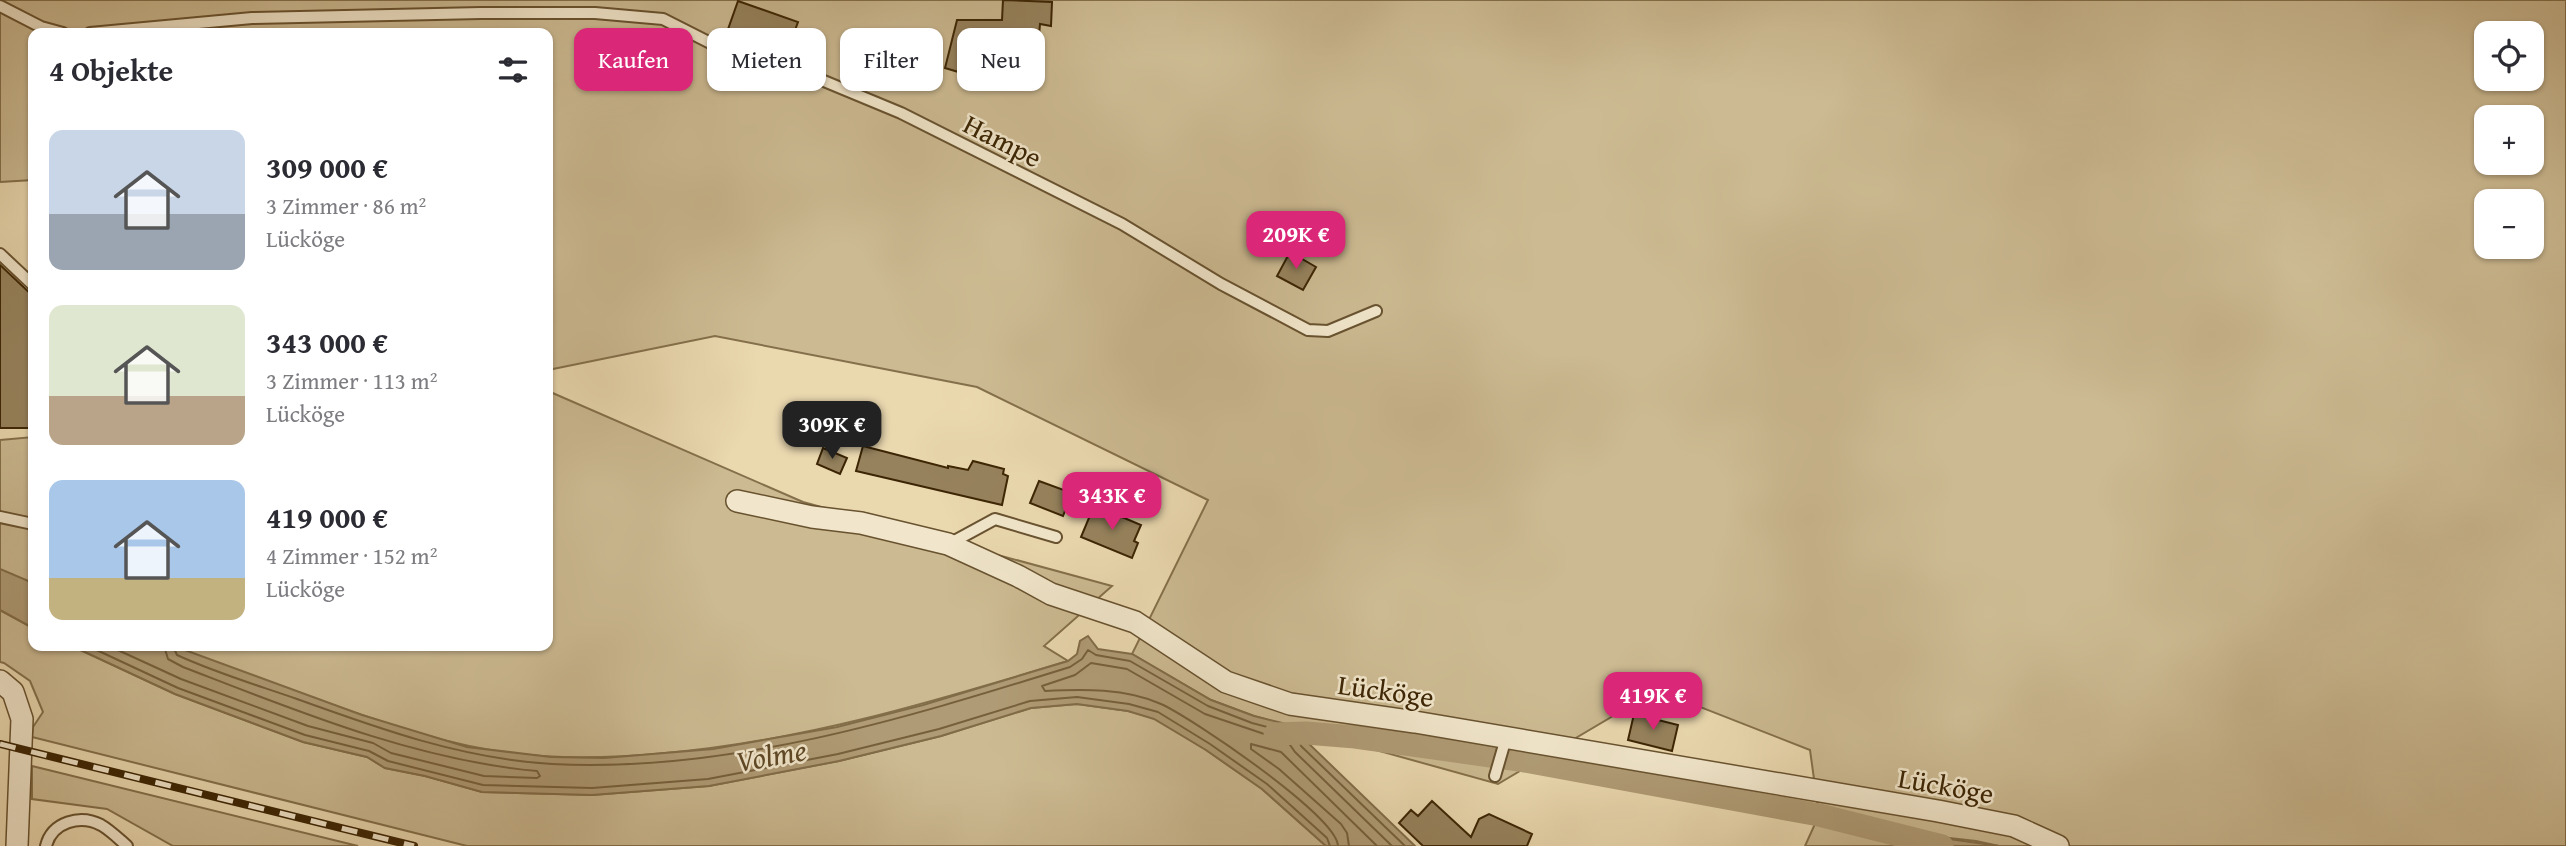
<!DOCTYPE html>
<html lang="de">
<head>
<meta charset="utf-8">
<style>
	body { margin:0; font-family:"Gentium Book Plus",serif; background:#f7f7f7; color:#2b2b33; height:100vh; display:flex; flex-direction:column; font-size:26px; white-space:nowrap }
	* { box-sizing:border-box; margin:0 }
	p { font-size:23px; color:#7c7c81 }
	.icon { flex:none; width:38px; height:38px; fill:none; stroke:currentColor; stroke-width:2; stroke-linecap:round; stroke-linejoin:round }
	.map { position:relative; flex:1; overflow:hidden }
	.drawer { position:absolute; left:28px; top:28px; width:525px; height:623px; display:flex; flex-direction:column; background:#fff; border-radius:14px; box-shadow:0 2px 5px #0004 }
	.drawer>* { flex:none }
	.top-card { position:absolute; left:574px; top:28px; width:665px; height:63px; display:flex; gap:14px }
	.tools { position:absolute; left:2474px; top:21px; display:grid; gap:14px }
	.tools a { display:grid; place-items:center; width:70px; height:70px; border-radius:14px; background:#fff; box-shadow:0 2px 5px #0004; font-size:35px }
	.price { position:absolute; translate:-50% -60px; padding:0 16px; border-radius:14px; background:#db2777; color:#fff; font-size:23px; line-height:46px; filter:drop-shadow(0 2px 4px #0008) }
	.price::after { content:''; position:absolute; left:50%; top:42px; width:21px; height:16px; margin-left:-10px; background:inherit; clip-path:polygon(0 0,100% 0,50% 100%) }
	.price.selected { background:#222; color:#fff }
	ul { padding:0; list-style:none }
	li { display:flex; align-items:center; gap:21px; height:175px; padding:0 21px }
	li span { display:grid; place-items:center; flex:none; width:196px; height:140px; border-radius:14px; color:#555 }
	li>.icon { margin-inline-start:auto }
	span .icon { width:84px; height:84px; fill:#fffc; stroke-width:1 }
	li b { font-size:30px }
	h2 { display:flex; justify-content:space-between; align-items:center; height:84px; padding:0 21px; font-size:30px }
	.chip { padding:0 24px; border-radius:14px; background:#fff; box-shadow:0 2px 5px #0004; font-size:24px; line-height:63px }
	.chip.selected { background:#db2777; color:#fff }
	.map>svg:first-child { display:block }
	.green { fill:#ccba92; stroke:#84704b; stroke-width:2; fill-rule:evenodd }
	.water { fill:#af9b75; stroke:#816c48; stroke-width:2 }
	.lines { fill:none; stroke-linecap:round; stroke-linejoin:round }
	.shore { stroke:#76603c; stroke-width:2 }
	.canal { stroke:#af9b75; stroke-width:23 }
	.building { fill:#96825d; stroke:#3c2504; stroke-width:2 }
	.service-casing { stroke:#68522f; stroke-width:14 }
	.minor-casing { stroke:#68522f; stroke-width:24 }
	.service { stroke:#f1e6cb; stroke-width:10 }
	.minor { stroke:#f1e6cb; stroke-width:21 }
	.rail-casing { stroke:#3c2504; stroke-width:8 }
	.rail { stroke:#f1e6cb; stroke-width:5; stroke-dasharray:16; stroke-linecap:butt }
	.labels { text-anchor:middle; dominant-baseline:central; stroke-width:5; stroke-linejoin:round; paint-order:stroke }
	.street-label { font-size:28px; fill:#3c2504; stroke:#f1e6cb }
	.water-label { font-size:30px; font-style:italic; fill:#5e4826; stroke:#f1e6cb }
</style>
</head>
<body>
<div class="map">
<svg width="2566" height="846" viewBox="0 0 2566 846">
	<rect width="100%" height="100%" fill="#ead8af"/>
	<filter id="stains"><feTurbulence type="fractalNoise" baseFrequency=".00286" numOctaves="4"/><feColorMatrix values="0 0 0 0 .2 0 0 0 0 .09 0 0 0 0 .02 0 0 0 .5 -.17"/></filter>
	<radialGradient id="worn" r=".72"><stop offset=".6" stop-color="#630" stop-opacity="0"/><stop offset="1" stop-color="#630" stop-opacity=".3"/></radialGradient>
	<path class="green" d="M0,0H2566V846H1999L1976,841L1887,831L1921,846H1805L1819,815L1810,750L1657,690L1498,784L1254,716L1211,700L1132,654L1208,500L977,387L715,336L548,370V33H33V180L0,182ZM2487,33H2532V79H2487ZM2487,117H2532V163H2487ZM2487,201H2532V247H2487Z
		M548,391L803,502L1112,586L1044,646L1068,661C935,701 804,741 665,753C614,758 563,760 512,753C442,745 374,719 308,696C263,680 217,666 174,646H548Z
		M33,437V584L0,570V440Z
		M0,610L33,628V646H72L175,694L303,742L367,757L385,768L425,776L482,792L592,795L709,786L839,761L941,736L1031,708L1077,704L1128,711L1154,718L1206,750L1262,789L1326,846H467L32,737L33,727L43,712L30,681L4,663L0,662Z
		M32,766L358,846H173L107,809L32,799Z"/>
	<path class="water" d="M0,569L33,583V628L0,610Z
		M1088,636L1098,649L1132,654L1211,700L1254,716L1307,729L1305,740L1415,846H1326L1262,789L1206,750L1154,719L1128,711L1077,704L1031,708L941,736L839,761L709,786L592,795L482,792L425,776L385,768L367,757L303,742L175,694L72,646H174L362,715L467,747L551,757L604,758L713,749L837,727L923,705L1068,661L1077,654L1080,641Z
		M1885,830L1999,846H1921Z"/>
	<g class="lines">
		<path class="shore" d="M88,646L178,688L305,735L369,751L388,761L483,785L592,788L708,779L838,754L939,729L1030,701L1077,697L1129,704L1158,712L1210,744L1267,784L1327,838L1330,846
			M109,646L181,679L308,726L373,743L391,753L484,776L537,778L540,776L537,771C415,760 297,711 183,667L168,659L164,646
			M173,646L177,655C216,673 257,685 297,699C380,729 463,759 552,764C729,773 903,719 1070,667L1082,659L1088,650L1096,655L1130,661L1208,706L1252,723L1297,735L1301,746L1405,846
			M1338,846C1337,816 1192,718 1161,704C1126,688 1082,689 1045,691L1042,686L1075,675L1091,663L1127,669L1205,714L1288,742L1295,752L1392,846
			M1349,846L1347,833L1341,824L1279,769L1251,749V744L1281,752L1377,846"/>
		<path class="canal" d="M1275,734L1306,733L1355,737L1519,760L1819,815L1942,846"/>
	</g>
	<path class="building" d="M1003,0L1052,2L1051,26L1040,24L1038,48L973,44L965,74L945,68L957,20H1002Z
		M738,1L798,22L785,57L726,35Z
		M1290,252L1316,267L1303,290L1277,276Z
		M0,265L33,296V428H0Z
		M863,446L948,468V466L968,470L973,461L1004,469L1003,474L1008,476L1002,505L856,471Z
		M823,448L847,458L840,474L817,464Z
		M1039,481L1072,493L1063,516L1030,503Z
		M1103,509L1141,525L1134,541L1138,543L1132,558L1081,537L1091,513L1099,516Z
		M1634,714L1678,725L1672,751L1628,740Z
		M1432,801L1471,837L1479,819L1489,814L1532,834L1527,846H1423L1399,823L1411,810L1418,816Z"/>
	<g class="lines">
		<g class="service-casing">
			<path id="service" d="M0,6L41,27L63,33
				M90,33L252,18L481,13H595L663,19L746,61L795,69L901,113L1122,224L1221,284L1308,330L1328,331L1376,311
				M0,254L33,285
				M0,517L33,524
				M949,544L995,519L1056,537
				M1495,776L1506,738
				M46,846C52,822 80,814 101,825C110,830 119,839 127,846"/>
		</g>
		<g class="minor-casing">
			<path id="minor" d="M737,501L812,517L861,523L948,544L1018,576L1051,594L1135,622L1226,682L1290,704L1415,722L1938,811L2014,826L2058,846
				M0,681L13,692L22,719L17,846"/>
		</g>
		<use href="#service" class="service"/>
		<use href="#minor" class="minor"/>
		<g class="rail-casing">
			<path id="rail" d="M0,744L414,846"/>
		</g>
		<use href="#rail" class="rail"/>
	</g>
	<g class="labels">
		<g class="street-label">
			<text transform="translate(1003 140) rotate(27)">Hampe</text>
			<text transform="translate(1386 690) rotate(8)">Lücköge</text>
			<text transform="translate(1946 785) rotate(10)">Lücköge</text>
		</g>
		<g class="water-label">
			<text transform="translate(771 755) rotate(-10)">Volme</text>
		</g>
	</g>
	<rect width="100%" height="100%" filter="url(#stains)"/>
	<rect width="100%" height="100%" fill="url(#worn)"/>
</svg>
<div class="tools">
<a><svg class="icon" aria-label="locate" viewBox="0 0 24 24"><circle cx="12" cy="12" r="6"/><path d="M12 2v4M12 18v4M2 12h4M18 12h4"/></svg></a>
<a>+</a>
<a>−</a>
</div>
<b class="price" style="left:1296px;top:271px">209K €</b>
<b class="price selected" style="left:832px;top:461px">309K €</b>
<b class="price" style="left:1112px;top:532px">343K €</b>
<b class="price" style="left:1653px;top:732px">419K €</b>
<div class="top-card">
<a class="chip selected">Kaufen</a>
<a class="chip">Mieten</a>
<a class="chip">Filter</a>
<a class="chip">Neu</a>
</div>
<section class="drawer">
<h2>4 Objekte<svg class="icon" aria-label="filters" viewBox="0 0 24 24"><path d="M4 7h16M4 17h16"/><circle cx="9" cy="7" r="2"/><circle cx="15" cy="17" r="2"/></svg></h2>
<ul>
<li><span style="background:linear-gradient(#c9d6e8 60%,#9aa5b1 0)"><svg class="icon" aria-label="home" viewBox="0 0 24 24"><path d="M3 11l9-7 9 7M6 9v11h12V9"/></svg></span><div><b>309 000 €</b><p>3 Zimmer · 86 m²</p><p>Lücköge</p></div></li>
<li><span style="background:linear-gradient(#dfe7d0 65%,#b9a48a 0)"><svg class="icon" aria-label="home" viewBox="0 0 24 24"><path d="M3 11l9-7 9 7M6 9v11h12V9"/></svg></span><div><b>343 000 €</b><p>3 Zimmer · 113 m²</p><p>Lücköge</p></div></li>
<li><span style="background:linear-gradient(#a9c7e8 70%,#c2b280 0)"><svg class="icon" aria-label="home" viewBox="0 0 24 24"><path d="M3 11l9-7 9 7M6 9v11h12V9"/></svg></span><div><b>419 000 €</b><p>4 Zimmer · 152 m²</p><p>Lücköge</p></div></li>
</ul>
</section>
</div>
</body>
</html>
